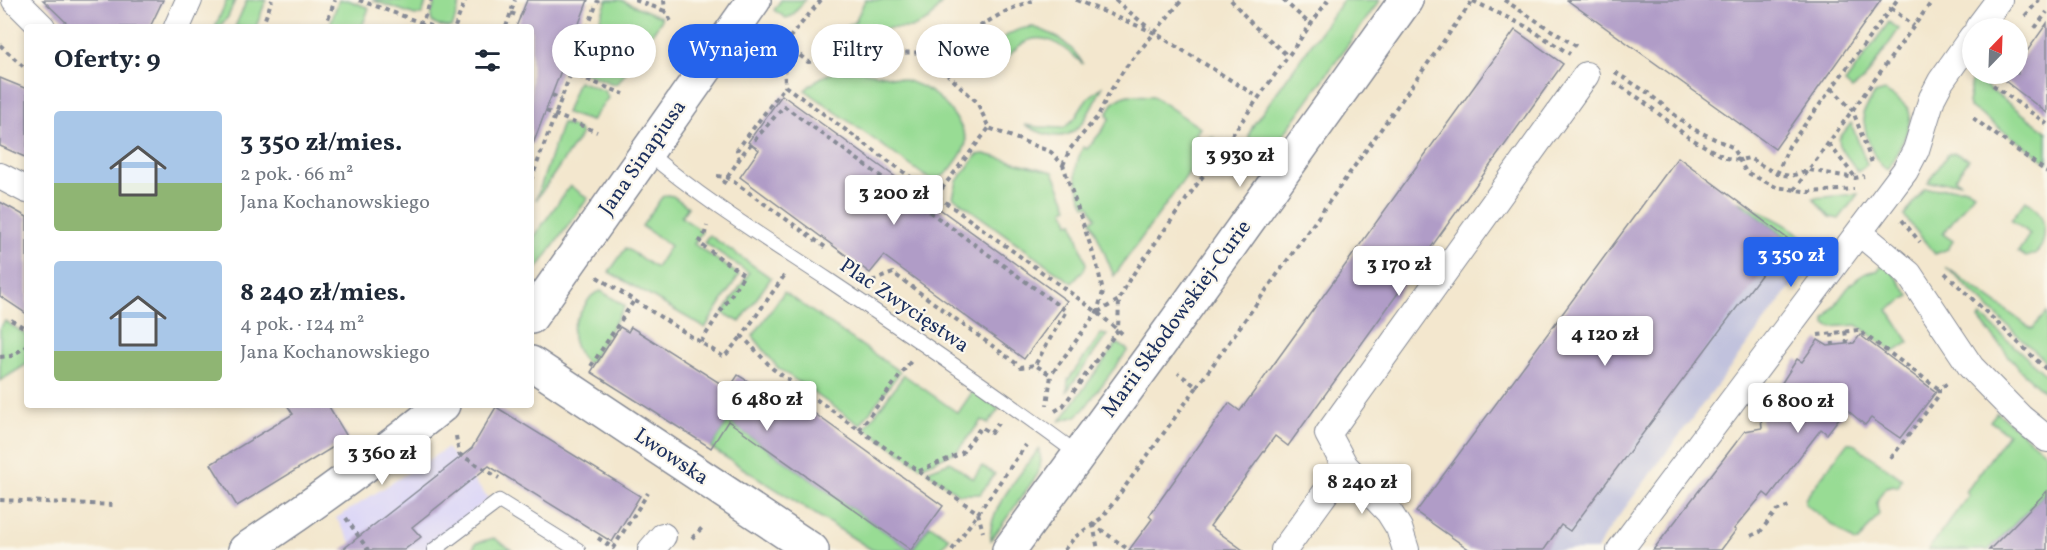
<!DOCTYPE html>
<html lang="pl">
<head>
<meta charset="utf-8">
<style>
	body { margin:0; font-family:Vollkorn,serif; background:#f2f2f3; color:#1f2937; height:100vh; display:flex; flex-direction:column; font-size:22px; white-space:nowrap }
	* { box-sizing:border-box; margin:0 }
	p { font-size:20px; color:#747a83 }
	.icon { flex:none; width:33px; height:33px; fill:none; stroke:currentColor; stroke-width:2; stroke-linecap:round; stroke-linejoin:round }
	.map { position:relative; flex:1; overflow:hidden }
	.panel { position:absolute; left:24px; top:24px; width:510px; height:384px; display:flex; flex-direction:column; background:#fff; border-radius:6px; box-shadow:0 3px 9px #0003 }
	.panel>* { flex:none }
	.guide { position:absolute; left:552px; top:24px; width:570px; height:54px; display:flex; gap:12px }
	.needle { width:39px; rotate:23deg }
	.tools { position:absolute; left:1962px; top:18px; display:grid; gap:12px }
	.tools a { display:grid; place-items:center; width:66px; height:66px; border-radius:50%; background:#fff; box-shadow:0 3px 9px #0003; font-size:30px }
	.price { position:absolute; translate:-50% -51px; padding:0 14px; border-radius:6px; background:#fff; color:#222; font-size:20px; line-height:39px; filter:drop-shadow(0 2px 3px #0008) }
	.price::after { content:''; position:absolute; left:50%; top:36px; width:18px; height:14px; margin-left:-9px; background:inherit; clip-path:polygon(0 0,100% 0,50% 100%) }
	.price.active { background:#2563eb; color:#fff }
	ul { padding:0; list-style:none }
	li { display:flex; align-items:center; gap:18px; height:150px; padding:0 30px }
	li span { display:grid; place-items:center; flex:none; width:168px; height:120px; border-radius:6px; color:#555 }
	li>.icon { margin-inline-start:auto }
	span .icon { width:72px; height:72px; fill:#fffc; stroke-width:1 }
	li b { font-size:26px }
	h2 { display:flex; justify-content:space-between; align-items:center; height:72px; padding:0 30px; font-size:26px }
	.pill { padding:0 21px; border-radius:27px; background:#fff; box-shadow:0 3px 9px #0003; font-size:21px; line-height:54px }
	.pill.active { background:#2563eb; color:#fff }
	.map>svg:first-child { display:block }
	.built { fill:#dbd6f7 }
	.industrial { fill:#c1c2dd }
	.green { fill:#98dc94; stroke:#5a8679; stroke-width:1.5 }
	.building { fill:#b09cc7 }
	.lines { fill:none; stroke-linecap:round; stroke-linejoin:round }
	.service-casing { stroke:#878b96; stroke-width:16 }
	.minor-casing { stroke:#878b96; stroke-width:28 }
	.tertiary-casing { stroke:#878b96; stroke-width:36 }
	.path { stroke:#878b96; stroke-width:4; stroke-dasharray:4.5 4.5; stroke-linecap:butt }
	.service { stroke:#fff; stroke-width:14 }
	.minor { stroke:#fff; stroke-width:26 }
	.tertiary { stroke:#fff; stroke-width:33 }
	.labels { text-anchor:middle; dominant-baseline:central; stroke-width:4.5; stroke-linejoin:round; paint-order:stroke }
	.street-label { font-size:21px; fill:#1b2f5e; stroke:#fbf7ec }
</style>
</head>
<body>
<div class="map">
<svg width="2047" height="550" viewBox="0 0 2047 550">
	<rect width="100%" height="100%" fill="#fbf7ec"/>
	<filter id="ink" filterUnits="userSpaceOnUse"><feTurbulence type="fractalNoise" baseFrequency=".0167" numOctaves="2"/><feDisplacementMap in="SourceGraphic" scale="12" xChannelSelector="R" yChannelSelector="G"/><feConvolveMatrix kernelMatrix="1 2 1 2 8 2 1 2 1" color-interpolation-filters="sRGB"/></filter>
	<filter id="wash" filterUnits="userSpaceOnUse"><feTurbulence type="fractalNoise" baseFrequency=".008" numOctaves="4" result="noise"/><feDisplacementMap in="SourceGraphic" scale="24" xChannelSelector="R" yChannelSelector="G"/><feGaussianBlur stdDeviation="1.35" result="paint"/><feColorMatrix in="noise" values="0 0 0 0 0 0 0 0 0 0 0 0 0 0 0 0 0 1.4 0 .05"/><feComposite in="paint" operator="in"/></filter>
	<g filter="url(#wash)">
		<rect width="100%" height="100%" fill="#f3e7ce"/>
		<path class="built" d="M447,448L489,499L425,550H356L336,518Z"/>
		<path class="industrial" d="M1678,157L1813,257L1604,536L1597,550H1468L1416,512Z"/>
		<path class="green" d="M227,0H235L228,17L219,27H215Z
			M247,0H266L256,27H235Z
			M339,0H348L369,8L362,27H329Z
			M372,0H427L422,14L415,15Z
			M436,0H461L453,25L451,27C426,27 429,18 436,0Z
			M607,0H621L661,17V21L619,82L614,84L581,72Z
			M781,0H805L792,16L786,18L774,10Z
			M865,0H944L929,20L911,28H890L832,39V34L855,22Z
			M1343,0H1380L1269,155L1249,141V134L1254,124Z
			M1889,22L1899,29L1864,80L1852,89L1845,83Z
			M1033,27C1053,33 1072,45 1083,64C1065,48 1042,26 1018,47C1007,56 1001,68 985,71C976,72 967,69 958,67C963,65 970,64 975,61C997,47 1004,29 1033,27Z
			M860,71C885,75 914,79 935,95C947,104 963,125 966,140C967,149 953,166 948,172C944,176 937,179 932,181L805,90C825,71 833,72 860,71Z
			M1977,80L2047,132V162L1970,107L1968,103L1972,81Z
			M578,81L605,91L608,98L591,121L566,113Z
			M1103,86C1082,125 1074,153 1025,125L1038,127L1064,128L1075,118L1087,99Z
			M1885,91C1892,96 1903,101 1908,109C1916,122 1895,158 1887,170C1870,158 1865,133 1863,113L1875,94Z
			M1128,95L1153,96L1200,128L1195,135L1206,143L1211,137L1214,138L1114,276L1091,220L1096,218L1089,205L1085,206C1075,184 1072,168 1083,147L1087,149L1102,131L1110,118L1107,115C1111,104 1116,99 1128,95Z
			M562,123L578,129L581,135L536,200Z
			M1851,123L1867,164L1858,172L1840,147L1839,139Z
			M1955,153L1969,159L1955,179L1960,182L1928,183L1948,154Z
			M984,154L1053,172L1068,207L1064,209L1069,223L1073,222L1086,264L1084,270L1072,283L953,197L957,181L977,155Z
			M570,186L588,198L531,277V241Z
			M1966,188L1974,193L1943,234L1953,241L1948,249L1935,254L1904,216L1924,189Z
			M1858,194L1839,219L1830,217L1813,198Z
			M667,195L673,196L688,207L681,217L702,231L694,244L739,275L705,328L609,272L626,248L656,268L670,246L642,226L662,197Z
			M1736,200C1761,212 1798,227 1815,249L1813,257Z
			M2026,200C2031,204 2036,208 2040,214C2047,229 2047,253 2026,257L2018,252L2030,234L2011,220Z
			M709,235L771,278L740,322L723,313L749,273L704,242Z
			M1882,265L1892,272L1910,296L1888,310L1909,342L1894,352L1857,325L1830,327L1825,324V320C1837,304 1855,269 1877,271Z
			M1946,267L2032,329L2047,312V363Z
			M601,291L625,306L591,361L587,363C578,356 571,340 573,329C574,321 580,314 584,307C589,299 592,293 601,291Z
			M784,292L900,372L860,425L777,367L753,336Z
			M1981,316L2047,376V394L2021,371L1979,319Z
			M5,321L27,335V364L0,381V328Z
			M1101,334L1107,335L1067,391L1068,380Z
			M1117,343L1128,350L1084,409L1076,416L1060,421Z
			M904,375L958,413L973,391L999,409L988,424L982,420L957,451L921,467L865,428Z
			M1997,412L2047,454V491L1989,550H1928L1969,495L1966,492L2008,434L1990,421Z
			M728,421L911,550H872L711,448Z
			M1847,443H1852L1902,479L1898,487L1893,485L1886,487C1879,496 1874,502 1879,514L1858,542H1855L1805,504V499Z
			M1039,449L1041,461L1038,474L991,540C986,510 1022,473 1039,449Z
			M950,462L973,479L982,466L995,474L980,494H958L927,471Z
			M930,525L949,538L940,550H912Z
			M494,538L512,550H472L476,543Z"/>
		<g id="blocks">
			<path class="building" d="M43,0H163L150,27H71Z
				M527,0H588L533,144L531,143V27H516Z
				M1567,0H1881L1775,149Z
				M2047,23V113L2005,81L2011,74H2018V64Z
				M1515,30L1563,64L1288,446L1275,436L1210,526L1243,550H1129L1152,519L1149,516L1229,403L1240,411Z
				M0,78L27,89V158L0,146Z
				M782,95L1067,301L1024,359L884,256L870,273L740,177L759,150L748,142Z
				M1678,157L1788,239L1570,531L1561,525L1544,550H1470L1416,512Z
				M0,202L27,217V314L0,296Z
				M620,327L628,332L631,327L729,389L738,375L781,402L786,393L943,506L911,550L728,421L711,448L591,372Z
				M1860,335L1936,392L1900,438L1871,418L1865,425L1846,409L1827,434L1821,429L1769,497L1764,493L1734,529L1736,530L1721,550H1653L1745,431L1762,428L1760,410L1778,389L1797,359L1802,362L1818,340L1828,346L1854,343Z
				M287,405H328L348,438L237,506L211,464L293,414Z
				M496,407L640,496L612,542L489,466L412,527L421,537L404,550H342L472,448Z
				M2047,491V550H1989L2012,527Z"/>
		</g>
	</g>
	<g filter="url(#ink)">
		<use href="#blocks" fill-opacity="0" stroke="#878b96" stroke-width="1.5"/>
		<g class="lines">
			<g class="service-casing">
				<path id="service" d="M647,152C704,201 768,240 830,281C914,337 997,394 1078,454
					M434,550L499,501L578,550"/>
			</g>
			<g class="minor-casing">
				<path id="minor" d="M15,0L42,27
					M177,27L189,0
					M1978,28L1999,0
					M0,176L27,190
					M1860,233L1909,274L1971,367L2021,418L2047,439
					M1345,466L1389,512L1399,528L1406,550
					M651,550L663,536
					M1284,550L1345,466L1328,434L1586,75
					M1620,550L1905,171L1916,150L1932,98L1941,81L1972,37"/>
			</g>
			<g class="tertiary-casing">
				<path id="tertiary" d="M531,317L754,0
					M531,363L812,550
					M245,550C313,505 379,457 443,405
					M1009,550L1152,355L1406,0"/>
			</g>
			<path class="path" d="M359,0L433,27
				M635,0L665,11
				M664,0L665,11L672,23
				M821,0L785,43L784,55L785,86L1097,312L1125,336
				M1076,0L1155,33L1258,97
				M1115,0L1150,29
				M1231,0L1253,25L1288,56
				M1283,0L1311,25
				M1504,0L1579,48
				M1473,1L1525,26L1570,54
				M1891,8L1914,26
				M511,13L521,17
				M2025,16L2039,0
				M262,27L272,0
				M325,27L335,0
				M421,27L431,0
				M455,27L465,0
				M506,27L515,0
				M2035,28L2047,12
				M786,44L808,62C835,59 863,55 891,53C906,52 921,54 936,49C971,36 999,9 1036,0
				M0,45L27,70
				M933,50L948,75L977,102L989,128L1051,152L1063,165L1097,265L1103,292L1097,312L1051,375
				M562,70L624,94
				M1615,72L1648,93L1691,128L1732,147L1746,172L1776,187L1810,192L1854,189
				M1614,82L1640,99L1688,137L1726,158L1740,160L1749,158L1777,174L1791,176L1809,170L1855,178L1864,176
				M1993,85L2047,124
				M1832,88L1853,111L1873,166
				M552,95L561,99
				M546,111L597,132
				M1973,118L2047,172
				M1829,144L1855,177
				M739,160L737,150L785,86
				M1063,165L1070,149L1098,116L1108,95L1125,68L1182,0
				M1777,174L1789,146L1897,0
				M717,176L727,177L825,247
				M531,180L598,0
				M723,184L744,152L784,106L1066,311L1035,365
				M1794,190L1933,0
				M936,196L989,128
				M1902,220L1920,242
				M1945,273L2047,370
				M784,276L742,336L773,369L978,513L983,532
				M597,277L724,357L742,336
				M872,281L893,273L1021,367L1035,365L1051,375L1047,405
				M1098,312L1119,300
				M11,320L27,329
				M1845,331L1847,344
				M1832,333L1833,346
				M1818,335L1858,330L1939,389
				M701,342L744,275L699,243L705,233L707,226
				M0,357L11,356L27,346
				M591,366L635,299
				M1197,387L1473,0
				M1055,411L1063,406L1118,330L1119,300L1129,280L1328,0
				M859,430L911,361
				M456,436L459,454L499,478
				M1891,458L1939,395V389L1948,383
				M919,471L962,453L981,427L991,433L998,423
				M0,500L113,505
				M346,518L368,550
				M1093,524L1129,550
				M1093,524L1098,550
				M1751,536L1760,532L1776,511L1789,506
				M598,538L613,548L648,493
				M692,538L702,528
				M952,550L1026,445
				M1064,550L1075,537L1103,517L1197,387L1178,373"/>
			<use href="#service" class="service"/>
			<use href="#minor" class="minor"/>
			<use href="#tertiary" class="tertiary"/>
		</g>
	</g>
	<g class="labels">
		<g class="street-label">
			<text transform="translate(643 158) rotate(-55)">Jana Sinapiusa</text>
			<text transform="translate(904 306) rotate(34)">Plac Zwycięstwa</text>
			<text transform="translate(1177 319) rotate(-54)">Marii Skłodowskiej-Curie</text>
			<text transform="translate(671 457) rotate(34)">Lwowska</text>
		</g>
	</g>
</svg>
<div class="tools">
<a><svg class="needle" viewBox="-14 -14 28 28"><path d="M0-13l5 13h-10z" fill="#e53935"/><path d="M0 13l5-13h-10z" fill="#747a83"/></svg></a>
</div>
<b class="price" style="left:1240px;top:188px">3 930 zł</b>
<b class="price" style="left:894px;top:226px">3 200 zł</b>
<b class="price active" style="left:1791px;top:288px">3 350 zł</b>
<b class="price" style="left:1399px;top:297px">3 170 zł</b>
<b class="price" style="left:1605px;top:367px">4 120 zł</b>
<b class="price" style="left:767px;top:432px">6 480 zł</b>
<b class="price" style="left:1798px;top:434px">6 800 zł</b>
<b class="price" style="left:382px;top:486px">3 360 zł</b>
<b class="price" style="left:1362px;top:515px">8 240 zł</b>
<div class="guide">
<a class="pill">Kupno</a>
<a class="pill active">Wynajem</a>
<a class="pill">Filtry</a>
<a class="pill">Nowe</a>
</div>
<section class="panel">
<h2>Oferty: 9<svg class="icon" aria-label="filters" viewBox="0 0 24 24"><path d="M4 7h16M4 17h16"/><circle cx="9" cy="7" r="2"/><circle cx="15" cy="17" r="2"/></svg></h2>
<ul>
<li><span style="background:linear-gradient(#a9c7e8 60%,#8fb573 0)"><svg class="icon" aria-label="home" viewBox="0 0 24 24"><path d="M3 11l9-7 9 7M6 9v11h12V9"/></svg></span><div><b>3 350 zł/mies.</b><p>2 pok. · 66 m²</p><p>Jana Kochanowskiego</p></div></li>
<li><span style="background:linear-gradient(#a9c7e8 75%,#8fb573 0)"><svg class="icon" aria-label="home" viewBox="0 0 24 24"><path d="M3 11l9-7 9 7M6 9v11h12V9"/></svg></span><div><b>8 240 zł/mies.</b><p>4 pok. · 124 m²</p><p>Jana Kochanowskiego</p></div></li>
</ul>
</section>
</div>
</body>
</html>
